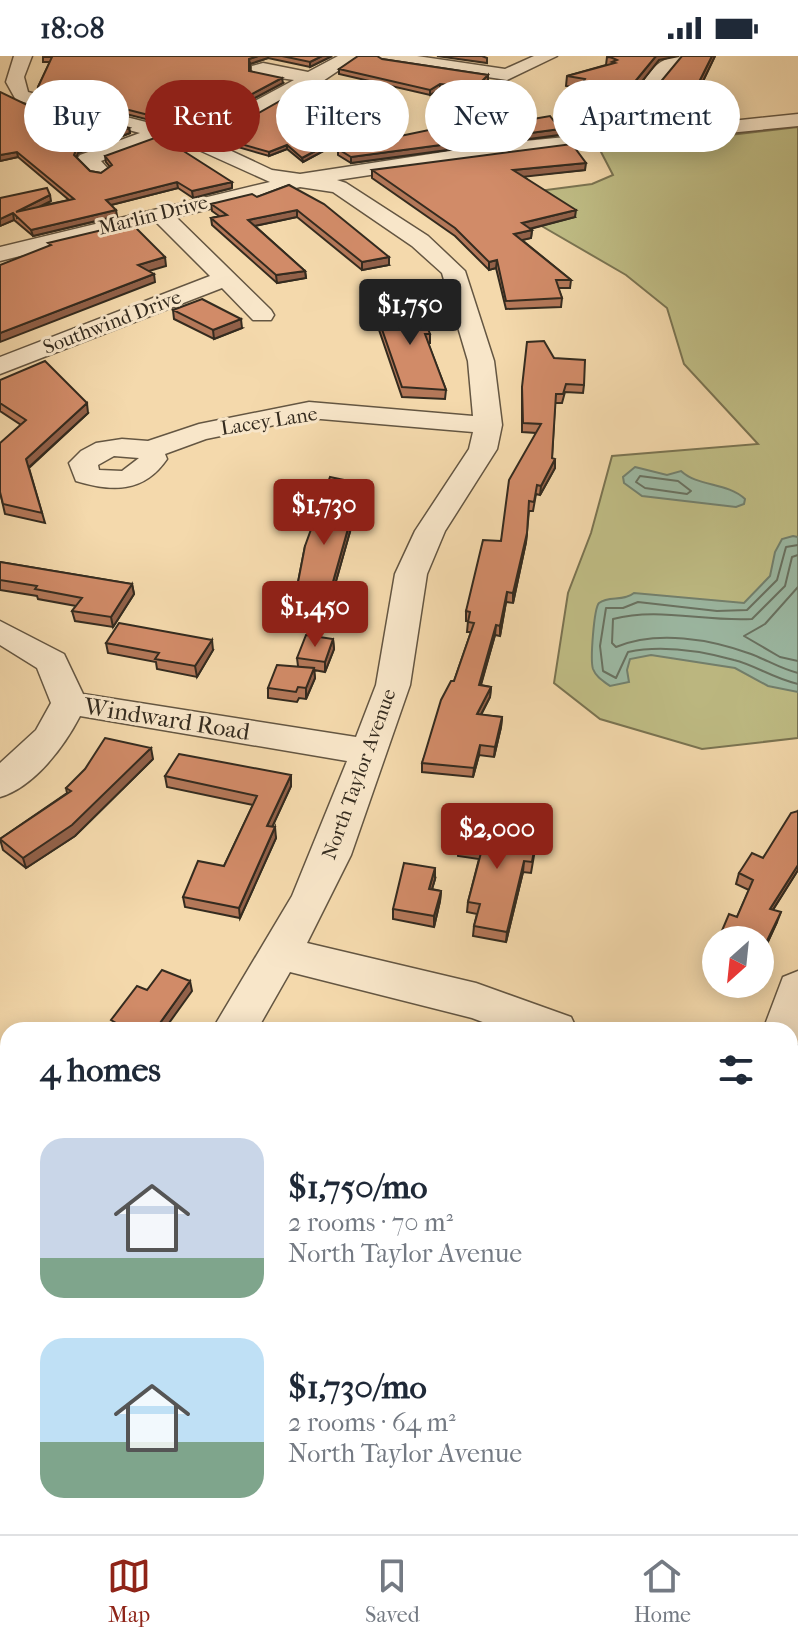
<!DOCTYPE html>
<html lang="en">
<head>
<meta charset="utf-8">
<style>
	body { margin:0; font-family:"IM FELL French Canon",serif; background:#f6f6f7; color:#1f2937; height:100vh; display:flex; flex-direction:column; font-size:30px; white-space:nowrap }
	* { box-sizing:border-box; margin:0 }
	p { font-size:26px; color:#747a83 }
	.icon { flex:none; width:44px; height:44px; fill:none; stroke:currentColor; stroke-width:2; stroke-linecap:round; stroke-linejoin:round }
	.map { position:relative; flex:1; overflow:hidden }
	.sheet { position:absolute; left:0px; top:966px; width:798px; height:512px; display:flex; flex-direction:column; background:#fff; border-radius:24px 24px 0 0; box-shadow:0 4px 20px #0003 }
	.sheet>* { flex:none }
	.banner { position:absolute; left:24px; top:24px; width:750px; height:72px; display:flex; gap:16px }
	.needle { width:52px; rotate:207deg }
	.buttons { position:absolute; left:702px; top:870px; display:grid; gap:16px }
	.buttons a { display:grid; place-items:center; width:72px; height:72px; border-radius:50%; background:#fff; box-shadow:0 4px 20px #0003; font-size:40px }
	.price { position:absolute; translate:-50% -68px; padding:0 18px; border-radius:8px; background:#8f2418; color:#fff; font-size:26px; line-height:52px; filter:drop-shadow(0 2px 4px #0008) }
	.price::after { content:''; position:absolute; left:50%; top:48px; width:24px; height:18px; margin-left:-12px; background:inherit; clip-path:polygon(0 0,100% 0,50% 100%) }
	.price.selected { background:#222; color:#fff }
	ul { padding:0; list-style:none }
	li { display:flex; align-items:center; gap:24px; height:200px; padding:0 40px }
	li span { display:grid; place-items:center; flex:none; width:224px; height:160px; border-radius:24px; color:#555 }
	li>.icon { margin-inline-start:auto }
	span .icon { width:96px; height:96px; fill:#fffc; stroke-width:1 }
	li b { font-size:34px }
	h2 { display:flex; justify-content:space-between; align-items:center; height:96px; padding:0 40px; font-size:34px }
	.chip { padding:0 28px; border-radius:36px; background:#fff; box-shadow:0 4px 20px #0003; font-size:28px; line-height:72px }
	.chip.selected { background:#8f2418; color:#fff }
	.status { display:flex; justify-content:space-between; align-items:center; height:56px; padding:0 40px; background:#fff; direction:ltr }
	.status svg { height:22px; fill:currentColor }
	.tabs { display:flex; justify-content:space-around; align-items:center; height:112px; border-top:2px solid #e0e1e3; background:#fff; font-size:22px; color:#747a83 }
	.tabs a { display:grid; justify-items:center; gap:4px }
	.tabs .selected { color:#8f2418 }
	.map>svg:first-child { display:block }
	.green { fill:#c0be86; stroke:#7a7452; stroke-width:2 }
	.water { fill:#9cbaa5; stroke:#72816f; stroke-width:2 }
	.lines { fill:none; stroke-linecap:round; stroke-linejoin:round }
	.shore { stroke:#687262; stroke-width:2 }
	.minor-casing { stroke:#645642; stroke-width:3 }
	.minor { fill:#f8e6c9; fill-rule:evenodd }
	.wall { fill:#b47859; stroke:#342b1f; stroke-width:2 }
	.shaded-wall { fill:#926149; stroke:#342b1f; stroke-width:2 }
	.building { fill:#d18b68; stroke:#342b1f; stroke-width:2 }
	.labels { text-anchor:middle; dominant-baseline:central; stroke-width:6; stroke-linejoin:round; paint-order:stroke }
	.far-street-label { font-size:20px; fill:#342b1f; stroke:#f8e6c9 }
	.street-label { font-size:24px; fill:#342b1f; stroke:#f8e6c9 }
</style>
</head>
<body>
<div class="status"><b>18:08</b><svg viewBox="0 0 49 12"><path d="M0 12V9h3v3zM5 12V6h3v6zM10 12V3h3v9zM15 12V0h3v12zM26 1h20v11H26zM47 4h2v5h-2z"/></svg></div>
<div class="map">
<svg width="798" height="1478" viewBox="0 0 798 1478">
	<rect width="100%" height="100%" fill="#f4d9ac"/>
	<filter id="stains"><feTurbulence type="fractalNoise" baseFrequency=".0025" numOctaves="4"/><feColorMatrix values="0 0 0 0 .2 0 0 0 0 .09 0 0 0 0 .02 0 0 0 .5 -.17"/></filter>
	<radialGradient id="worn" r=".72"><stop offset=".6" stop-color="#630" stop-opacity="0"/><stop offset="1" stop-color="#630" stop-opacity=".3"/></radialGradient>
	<path class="green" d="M798,71V682L702,693L600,663L554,627L568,537L591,477L612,400L758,388L684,308L667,252L626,219L533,165L501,140L592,128L613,119L600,94Z
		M798,1033V1478H355L365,1470H790V1034Z"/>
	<path class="water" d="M635,411L667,419L681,415C698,431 727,426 745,443L744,448L736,451L642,440L624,427L623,421Z
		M793,480L798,481V636L768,630L735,612L651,599L630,603L627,614L629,626L610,630C603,625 596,621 593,613C590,604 594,552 599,547C609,539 623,546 634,537L744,547L770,520L775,496L782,483Z
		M346,1470H515L506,1478H344Z"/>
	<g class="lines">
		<path class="shore" d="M640,420L678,425L691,435L687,438L645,432L636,426Z
			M798,489L786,491L777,524L747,554L717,555L638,546L623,552H606L600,590L603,615L616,622L628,596C661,589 701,595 734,604C755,609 772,622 798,628
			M798,499L792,501L785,530L752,563C705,566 658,551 613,563L612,587L616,591C657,574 710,583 751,598C767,604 781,613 798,617
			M798,531L765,568L744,580L780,601L798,605"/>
		<g class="minor-casing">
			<path id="minor" d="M14,0H32L24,21L28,36L193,78L294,24L252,18V10L263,7L308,16L338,0H360L320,27L302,34L353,44V52L287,42L210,85L272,114L300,118L496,88L665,71L634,40C651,15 655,0 688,0L668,16L653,39L684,70L798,58V70L496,100L337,124L346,127L428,180L465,215L494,305L502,369L497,393L445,475L427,518L410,629L351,799L307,887L476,927L571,961L577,974H504L472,962L290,916L257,974H212L292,840L347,705L80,660C64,691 34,731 0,741V707L36,674L51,647L37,612L0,589V565L64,598L83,638L356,681L376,629L395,518L415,475L469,393L473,376L309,362L206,383L165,398L167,403C144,437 112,436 76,425L69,407L81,395L96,387L122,383L148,385L199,368L309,346L473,360L468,305L442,217L412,190L333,136L300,131L176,161L271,254L274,259L271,264H253L222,232L0,318V301L210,220L156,166L0,205V191L270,126L188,89L161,82L101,105L110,115L100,121L93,119L77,103L80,99L140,77L16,44L6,26ZM114,400L139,402L122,415L99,414L98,409Z
				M374,0H417L505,13L534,0H557L507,24L383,5Z
				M798,915V988L790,991V974H763L783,921Z
				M8,1178V1227L0,1230V1181Z
				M8,1354V1424L0,1427V1357Z"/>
		</g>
		<use href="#minor" class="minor"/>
	</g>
	<path class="wall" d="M43,0H332L310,11L268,2L250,8V15L283,27L193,75L39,36L38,31L50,6H43Z
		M437,0H482L487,2V7Z
		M715,0L694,44L657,39L658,29Z
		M607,1L659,4L634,35L658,57L657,67L578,72L567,67L568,57L581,32L566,30L567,20L606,9Z
		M382,3L488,19V24L476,37L440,34L430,39L339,18V13Z
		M29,50L129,72L130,77L78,97L76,101L90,115L101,117L110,111L106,106L105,100L232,132L193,142L178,132L111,149L117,160L33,180L14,164L0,170V142L51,145L40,150L69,144L18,101L0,105Z
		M379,65L303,106L287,93L269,100L217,85L216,81Z
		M459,76L559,79L351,107L338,99V93Z
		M372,114H585L523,120L575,161L530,173L532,174L531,182L522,184L571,224L570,232H558L562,242L561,251L506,253L496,212L489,214L455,180L372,122Z
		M289,129L389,209L362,214L297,161L255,170L305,215L306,222L277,227L212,169L211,162L219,160L212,155L211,148L257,141Z
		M382,252L430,278V287H428L446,334L445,343L402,341L376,265V256L382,255Z
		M173,254L242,272L214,283L174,263Z
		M554,302L584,329L583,337L565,336L562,347H555L552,402L555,412L540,439L536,438L533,455H529L526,486L513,547L506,546L500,580L495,579L481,629L491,631L490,641L481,659L502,661L501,671L494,701L479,699L473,721L422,716V707L454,625L471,576H467L468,565H466V555L501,485L536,377L522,376V331Z
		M0,324L88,357L29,412L45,467L5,458L0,436L21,369L0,355Z
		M359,437L346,455L353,465L325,564L294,562L293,552L305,490Z
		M0,506L132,528L134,538L113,571L75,565L72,555L76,550L38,543L37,540L0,534Z
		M333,583L334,593L325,616L314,614L315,622L306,643L299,642L297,646L268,642V632L298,610L297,602Z
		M106,587L213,594L197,621L157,613L156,606L108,597Z
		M153,703L75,780L26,812L3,794L0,783L67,737L66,732Z
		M291,719V730L272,771L276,782L240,862L185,851L183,841L224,810L253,749L167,731L165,720Z
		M798,755V814L773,854L777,866L760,903V884L737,861L749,834L736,828L739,817L763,802Z
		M536,788L531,817L523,816L506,886L473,880L474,870L477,858L467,856L468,846L479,803L458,800V789Z
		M435,823L432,833L441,835L440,845L434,871L393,863V853Z
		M716,888V906L711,904Z"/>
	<path class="shaded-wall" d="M258,0H268V2L250,8L249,3Z
		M322,0H332L310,11V6Z
		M656,0H679L659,4L632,38L633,28Z
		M712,0H715L694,44L695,34Z
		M488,19V24L476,37V31Z
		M282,22L283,27L193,75L192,70Z
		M440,28V34L430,39V34Z
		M379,61V65L303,106L302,102Z
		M129,72L130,77L78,97L75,105L74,99L77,91Z
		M560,73L559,79L351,107V101Z
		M287,89V93L269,100V96Z
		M17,96L18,101L0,105V99Z
		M586,107L585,114L513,122V114Z
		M177,126L178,132L107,150L106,144Z
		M232,126V132L193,142L192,135Z
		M50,139L51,145L17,162L16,156Z
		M116,154L117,160L33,180L31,174Z
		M297,154V161L249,171L248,164Z
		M576,154L575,161L521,175L522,167Z
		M13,157L14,164L0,170V163Z
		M532,174L531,182L514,186V178Z
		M165,201L166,210L139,218L138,209Z
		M389,201V209L362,214V206Z
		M497,204L496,212L489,214V206Z
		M305,215L306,222L277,227L276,219Z
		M154,218L155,226L0,286V277Z
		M241,263L242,272L214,283L213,274Z
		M87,347L88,357L28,412L26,403Z
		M555,403V412L540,439L541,430Z
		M358,427L359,437L339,464L338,454Z
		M353,455V465L325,564V554Z
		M527,477L526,486L513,547V537Z
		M132,528L134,538L113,571L111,561Z
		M507,536L506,546L500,580V570Z
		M496,569L495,579L478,638L479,629Z
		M333,583L334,593L325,616V606Z
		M212,584L213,594L197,621L195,610Z
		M314,612L315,622L306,643V632Z
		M491,631L490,641L476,668L477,658Z
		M502,661L501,671L494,701L495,691Z
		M480,689L479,699L473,721L474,712Z
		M151,692L153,703L75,780L26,812L23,802Z
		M291,719V730L268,780L267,770Z
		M275,771L276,782L240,862L239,852Z
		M524,805L523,816L506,886L507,876Z
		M798,809V814L767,863L770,853Z
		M435,812V823L429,843V833Z
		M441,835L440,845L434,871V860Z
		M781,856L777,866L760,903V899Z
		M190,925L192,935L164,974H155Z
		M8,1140V1151L0,1154V1143Z"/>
	<path class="building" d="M43,0H258L249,3V15L282,22L192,70L38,31L52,1H43Z
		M282,0H322L310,6Z
		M358,0H377L382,3L488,19L476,31L440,28L430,34L339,13Z
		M608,0H656L633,28L626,27L658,57L579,62L568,57L585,23L567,20L615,7L612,6L617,4Z
		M682,0H712L695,34L658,29Z
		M0,36L29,50L31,46L129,72L77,91L74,99L90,115L101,117L112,109L105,100L160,80L232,126L192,135L177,126L106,144L116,154L31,174L13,157L0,163V142L47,132L50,139L16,156L74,143L17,96L0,99Z
		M287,41L353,51L379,61L302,102L287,89L269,96L216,81Z
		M550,60L560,73L351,101L338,93L448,70L459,76Z
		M572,88L586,107L513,114L576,154L522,167L532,174L514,178L571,224H556L562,242L506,245L497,204L489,206L455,172L372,114Z
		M289,129L324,148L389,201L362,206L297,154L248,164L305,215L276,219L211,162L227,159L211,148L252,138L257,141Z
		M131,167L165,201L138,209L154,218L0,277V209L51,189L48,187Z
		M202,243L241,263L213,274L173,254Z
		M419,249L430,278H425L446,334L402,331L376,256L383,255L382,252Z
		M544,285L554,302L585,304L584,329L566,328L563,338H556L552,402L555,403L541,430L537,429L534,446L529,445L527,477L513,537L507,536L500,570L496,569L479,629L491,631L477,658L502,661L495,691L480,689L474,712L422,707L441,644L451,625H454L474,567L468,566L470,556L466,555L483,484L501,485L509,424L541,368L523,367L522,331L527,286Z
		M45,305L87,347L26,403L42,457L3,448L0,436V387L26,364L0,347V324Z
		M330,421L358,427L338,454L353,455L325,554L293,552L305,490Z
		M0,506L132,528L111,561L72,555L82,542L35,533L37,530L0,524Z
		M119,567L212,584L195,610L155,603L159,597L106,587Z
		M306,579L333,583L325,606L297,602Z
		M277,609L314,612L306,632L298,631L296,636L268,632Z
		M105,682L151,692L72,769L23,802L0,783L71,735L66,732L85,713Z
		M179,698L291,719L267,770L275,771L239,852L183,841L198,805L224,810L257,740L165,720Z
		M798,755V809L770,853L781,856L760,899V884H718L729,858L737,861L753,824L739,817L752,797L763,802L791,757Z
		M464,766L537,778L532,806L524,805L507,876L474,870L480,848L468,846L482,793L458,789Z
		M404,807L435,812L429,833L441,835L434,860L393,853Z
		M162,914L190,925L155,974H111L116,967L111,964L137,930L147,934Z
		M8,1095V1140L0,1143V1098Z"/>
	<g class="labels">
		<g class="far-street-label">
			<text transform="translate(153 159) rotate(-14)">Marlin Drive</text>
			<text transform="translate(112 266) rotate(-21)">Southwind Drive</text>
			<text transform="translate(269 365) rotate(-9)">Lacey Lane</text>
			<text transform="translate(359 718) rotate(-70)">North Taylor Avenue</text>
		</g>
		<g class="street-label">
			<text transform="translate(167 663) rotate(9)">Windward Road</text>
		</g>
	</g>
	<rect width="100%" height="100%" filter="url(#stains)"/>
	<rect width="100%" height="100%" fill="url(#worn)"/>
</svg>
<div class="buttons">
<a><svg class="needle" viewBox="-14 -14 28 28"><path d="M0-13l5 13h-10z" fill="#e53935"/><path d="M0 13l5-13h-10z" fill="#747a83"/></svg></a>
</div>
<b class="price selected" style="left:410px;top:291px">$1,750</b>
<b class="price" style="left:324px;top:491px">$1,730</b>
<b class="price" style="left:315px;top:593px">$1,450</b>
<b class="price" style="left:497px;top:815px">$2,000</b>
<div class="banner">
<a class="chip">Buy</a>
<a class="chip selected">Rent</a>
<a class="chip">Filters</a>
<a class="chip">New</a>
<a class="chip">Apartment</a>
</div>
<section class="sheet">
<h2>4 homes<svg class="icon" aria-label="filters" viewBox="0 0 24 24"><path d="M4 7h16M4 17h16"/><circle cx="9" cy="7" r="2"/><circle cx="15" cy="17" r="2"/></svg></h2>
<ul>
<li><span style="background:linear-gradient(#c9d6e8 75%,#7fa58c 0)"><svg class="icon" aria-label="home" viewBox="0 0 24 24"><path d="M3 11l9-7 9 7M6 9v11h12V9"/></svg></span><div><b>$1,750/mo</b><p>2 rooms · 70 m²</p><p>North Taylor Avenue</p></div></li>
<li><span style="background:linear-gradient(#bfe0f5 65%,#7fa58c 0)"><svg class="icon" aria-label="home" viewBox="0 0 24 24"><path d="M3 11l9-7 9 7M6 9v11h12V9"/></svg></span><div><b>$1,730/mo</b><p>2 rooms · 64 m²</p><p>North Taylor Avenue</p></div></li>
</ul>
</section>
</div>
<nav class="tabs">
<a class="selected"><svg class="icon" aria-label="map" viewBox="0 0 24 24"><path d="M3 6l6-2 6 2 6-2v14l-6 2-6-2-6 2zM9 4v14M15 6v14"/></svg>Map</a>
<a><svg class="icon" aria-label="saved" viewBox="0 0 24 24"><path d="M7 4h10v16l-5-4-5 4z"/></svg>Saved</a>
<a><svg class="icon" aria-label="home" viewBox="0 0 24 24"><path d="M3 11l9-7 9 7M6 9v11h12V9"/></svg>Home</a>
</nav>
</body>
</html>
